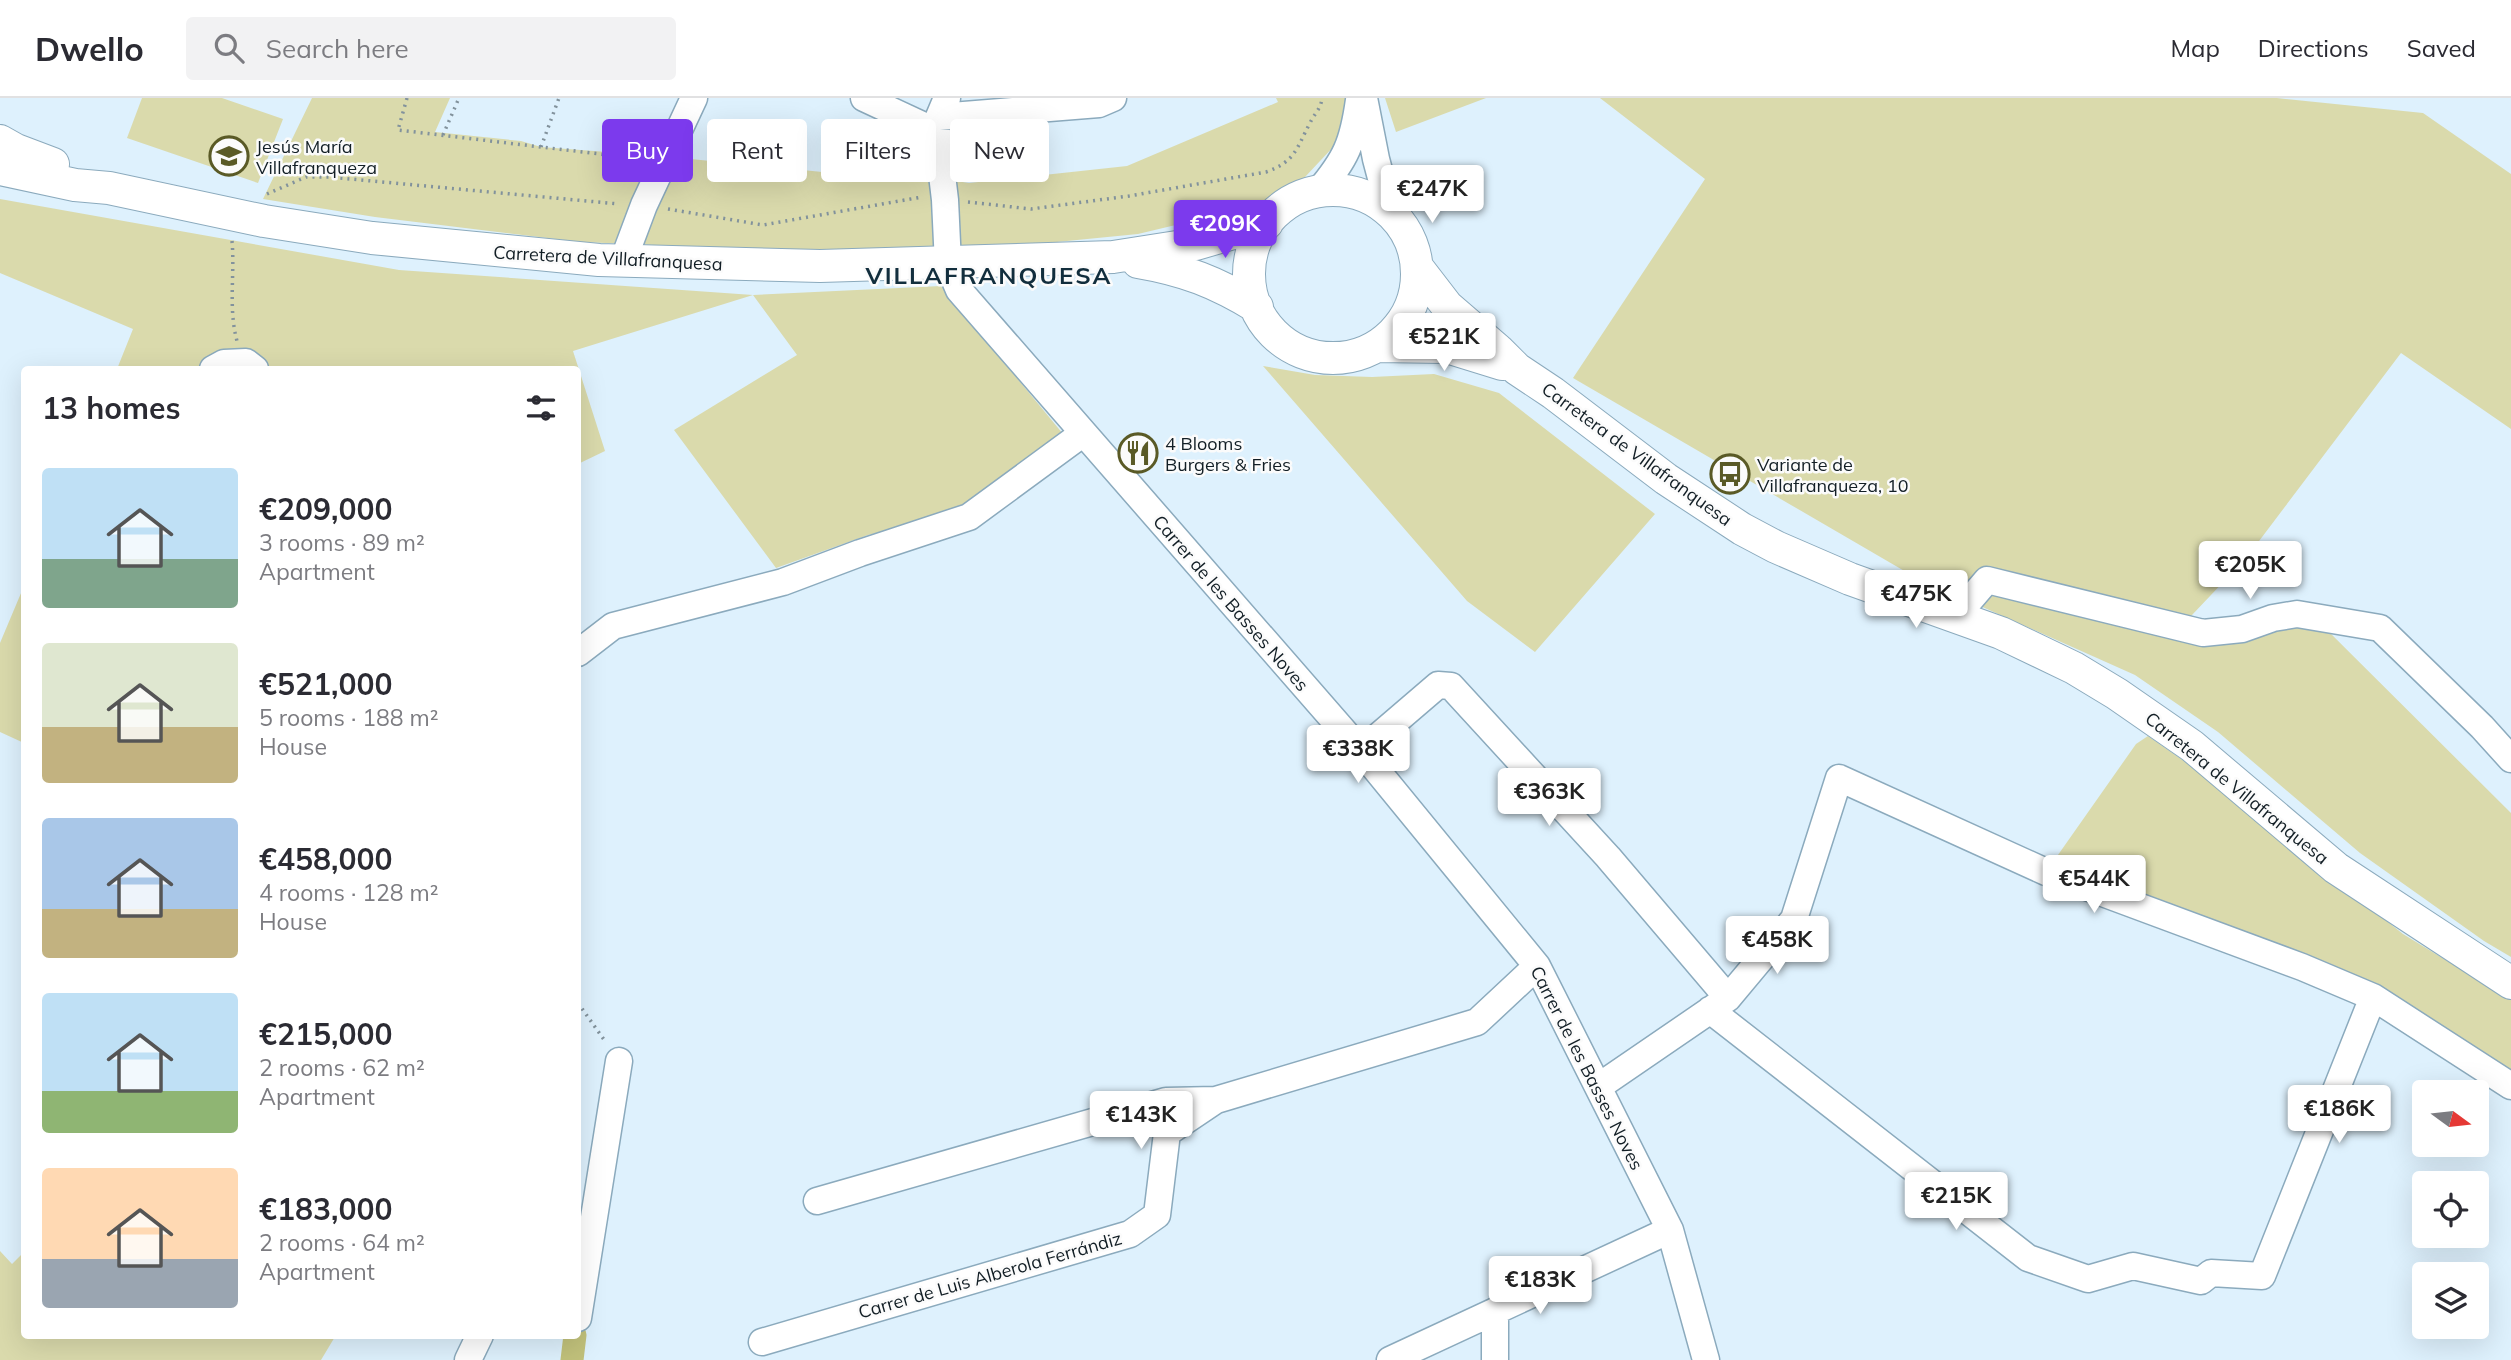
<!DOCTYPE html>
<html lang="en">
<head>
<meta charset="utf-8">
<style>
	body { margin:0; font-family:Mulish,sans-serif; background:#f2f2f3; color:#2b2b33; height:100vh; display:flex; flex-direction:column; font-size:26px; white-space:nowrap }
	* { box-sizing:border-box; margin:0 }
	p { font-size:23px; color:#7c7c81 }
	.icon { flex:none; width:38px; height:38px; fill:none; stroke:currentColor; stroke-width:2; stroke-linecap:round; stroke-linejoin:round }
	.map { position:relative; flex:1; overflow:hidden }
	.side { position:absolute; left:21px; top:268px; width:560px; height:973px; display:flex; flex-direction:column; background:#fff; border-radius:7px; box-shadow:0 7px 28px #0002 }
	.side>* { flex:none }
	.hud { position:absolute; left:602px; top:21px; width:665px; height:63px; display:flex; gap:14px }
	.needle { width:46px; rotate:105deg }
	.controls { position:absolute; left:2412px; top:982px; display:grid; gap:14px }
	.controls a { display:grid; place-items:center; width:77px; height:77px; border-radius:7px; background:#fff; box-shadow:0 7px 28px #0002; font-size:35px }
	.price { position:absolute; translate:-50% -60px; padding:0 16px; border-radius:7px; background:#fff; color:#222; font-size:23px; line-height:46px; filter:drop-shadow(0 2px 4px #0008) }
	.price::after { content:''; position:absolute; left:50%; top:42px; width:21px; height:16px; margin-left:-10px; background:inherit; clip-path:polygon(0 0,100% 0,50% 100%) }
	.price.on { background:#7c3aed; color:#fff }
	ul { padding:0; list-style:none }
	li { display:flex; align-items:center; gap:21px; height:175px; padding:0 21px }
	li span { display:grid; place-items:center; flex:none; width:196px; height:140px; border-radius:7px; color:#555 }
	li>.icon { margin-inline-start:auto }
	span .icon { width:84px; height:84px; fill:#fffc; stroke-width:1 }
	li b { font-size:30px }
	h2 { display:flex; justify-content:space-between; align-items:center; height:84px; padding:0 21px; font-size:30px }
	.tag { padding:0 24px; border-radius:7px; background:#fff; box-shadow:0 7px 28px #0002; font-size:24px; line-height:63px }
	.tag.on { background:#7c3aed; color:#fff }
	header { display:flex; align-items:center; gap:42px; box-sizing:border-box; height:98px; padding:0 35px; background:#fff; border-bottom:2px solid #e1e1e2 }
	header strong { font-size:33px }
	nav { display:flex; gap:38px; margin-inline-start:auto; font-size:24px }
	.search { width:490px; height:63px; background:#f2f2f3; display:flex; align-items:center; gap:18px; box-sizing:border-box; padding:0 24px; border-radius:7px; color:#7c7c81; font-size:26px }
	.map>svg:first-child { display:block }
	.green { fill:#dadaac }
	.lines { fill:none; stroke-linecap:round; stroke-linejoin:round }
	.canal { stroke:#c1c17b; stroke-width:23 }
	.minor-casing { stroke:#8baabd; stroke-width:29 }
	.major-casing { stroke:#8baabd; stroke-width:34 }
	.path { stroke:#82929c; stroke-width:3.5; stroke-dasharray:2 5; stroke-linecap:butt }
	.minor { stroke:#fff; stroke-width:26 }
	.major { stroke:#fff; stroke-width:32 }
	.labels { text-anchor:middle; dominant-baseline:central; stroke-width:5; stroke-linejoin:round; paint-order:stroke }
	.poi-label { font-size:18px; fill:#121e25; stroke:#fbfbfb; text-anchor:start }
	.street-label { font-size:18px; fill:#121e25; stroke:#fbfbfb }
	.district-label { font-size:24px; font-weight:bold; letter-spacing:2px; fill:#122e3d; stroke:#fbfbfb }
</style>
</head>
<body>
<header>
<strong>Dwello</strong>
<div class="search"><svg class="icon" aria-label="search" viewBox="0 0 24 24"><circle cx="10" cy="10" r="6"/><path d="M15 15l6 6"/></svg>Search here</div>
<nav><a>Map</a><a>Directions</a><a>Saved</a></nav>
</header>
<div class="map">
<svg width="2511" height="1262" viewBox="0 0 2511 1262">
	<rect width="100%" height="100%" fill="#def1fd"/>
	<path class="green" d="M142,0H222L283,21L258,85L127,40Z
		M312,0H450L435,34L521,43L541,49L660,58L923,84L943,81L969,85L1127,68L1278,4L1276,0H1351L1336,46L1305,79L1255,108L1138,136L1007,149L799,153L581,144L375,119L263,101Z
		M1385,0H1486L1396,34Z
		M1600,0H2277L2423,15L2511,76V331L2401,255L2247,459L2174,536L2318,523L2511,715V859L2484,843L2360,755L2218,634L2135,577L1913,478L1573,280L1705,81Z
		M0,101L399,172L753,197L941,188L1068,342L968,412L868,437L776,470L674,332L797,257L753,197L573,253L605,353L578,366V271H117L133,231L0,175Z
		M1263,268L1315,277L1372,279L1434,276L1499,295L1655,416L1535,554L1467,503Z
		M24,488V645L0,634V545Z
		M2148,638L2226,692L2251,715L2403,836L2511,902V979L2375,887L2046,774L2136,646Z
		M0,1153L12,1166L24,1154V1237H336L321,1262H0Z"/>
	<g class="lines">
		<path class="canal" d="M572,1262L575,1237"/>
		<g class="minor-casing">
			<path id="minor" d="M864,0L937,34
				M947,0L936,26L945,102L948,166L959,192L1361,653L1537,868L1670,1132L1706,1262
				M1364,0L1376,61L1390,114
				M939,19L1099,6L1113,0
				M1318,94C1346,61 1353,45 1359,2
				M623,163L644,107L694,0
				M213,271L224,265L246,264L255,271
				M1957,517L1987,482L2203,535L2242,531L2273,520L2297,516L2380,530L2482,629L2511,661
				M578,555L613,528L783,484L860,455L969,419L1082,336
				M1361,653L1438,587L1451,588L1608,759L1728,900
				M1710,912L2028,1160L2088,1181L2133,1168L2201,1183L2211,1175L2262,1178L2373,899
				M1598,989L1728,900L1794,821L1839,680L2046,774L2302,869L2373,899L2511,988
				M817,1103L1166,1003L1216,1002
				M1495,1213V1262
				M578,1220L619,963
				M762,1244L1130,1136L1157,1117L1167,1035L1216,1002L1477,924L1537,868
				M468,1262L480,1237
				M1390,1262L1670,1132"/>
		</g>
		<g class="major-casing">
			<path id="major" d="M0,43L16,52L53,66
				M0,71L75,87L109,90L264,123L372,140L599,162L820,168L1113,159L1196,146L1267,125
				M1249 176a84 84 0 1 1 168 0a84 84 0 1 1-168 0Z
				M1138,164C1185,172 1216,184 1257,209
				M1417,169L1447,208L1498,252L1517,271L1553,295L1666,381L1742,431L1776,449L1850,481L2001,535L2074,570L2117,596L2192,648L2336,770L2511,885
				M1377,248L1447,249L1502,266"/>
		</g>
		<path class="path" d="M407,0L398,32L642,61
			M443,37L459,0
			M541,49L559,0
			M267,96L306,79H329L619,106
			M968,104L1031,111L1129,98L1266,74C1296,63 1296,51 1310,25C1314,16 1321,11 1322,0
			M668,111L763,127L922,99
			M232,143C235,176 228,210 237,243
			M578,905L605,943"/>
		<use href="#minor" class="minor"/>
		<use href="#major" class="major"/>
	</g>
	<defs>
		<g id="school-ring" transform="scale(2.0125)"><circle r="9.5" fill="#fbfbfb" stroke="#5a5a26" stroke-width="1.5"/><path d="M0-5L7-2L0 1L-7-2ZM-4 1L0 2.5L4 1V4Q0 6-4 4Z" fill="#5a5a26"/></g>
		<g id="restaurant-ring" transform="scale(2.0125)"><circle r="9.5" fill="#fbfbfb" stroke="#5a5a26" stroke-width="1.5"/><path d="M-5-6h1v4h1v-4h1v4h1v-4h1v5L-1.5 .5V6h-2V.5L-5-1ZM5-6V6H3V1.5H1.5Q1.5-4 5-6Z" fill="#5a5a26"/></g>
		<g id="bus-ring" transform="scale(2.0125)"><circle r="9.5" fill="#fbfbfb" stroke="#5a5a26" stroke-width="1.5"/><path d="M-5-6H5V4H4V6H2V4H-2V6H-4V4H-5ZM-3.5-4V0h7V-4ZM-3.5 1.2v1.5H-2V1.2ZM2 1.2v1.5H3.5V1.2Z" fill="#5a5a26"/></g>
	</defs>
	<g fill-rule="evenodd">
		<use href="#school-ring" x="229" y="58"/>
		<use href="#restaurant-ring" x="1138" y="355"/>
		<use href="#bus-ring" x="1730" y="376"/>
	</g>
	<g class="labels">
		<g class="poi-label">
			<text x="256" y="48">Jesús María<tspan x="256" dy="21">Villafranqueza</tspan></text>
			<text x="1165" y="345">4 Blooms<tspan x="1165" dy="21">Burgers &amp; Fries</tspan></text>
			<text x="1757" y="366">Variante de<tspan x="1757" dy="21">Villafranqueza, 10</tspan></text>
		</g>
		<g class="street-label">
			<text transform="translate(608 160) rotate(3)">Carretera de Villafranquesa</text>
			<text transform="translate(1637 356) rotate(36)">Carretera de Villafranquesa</text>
			<text transform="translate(1231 505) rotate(49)">Carrer de les Basses Noves</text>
			<text transform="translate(2237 690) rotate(39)">Carretera de Villafranquesa</text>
			<text transform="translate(1587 970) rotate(63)">Carrer de les Basses Noves</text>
			<text transform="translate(990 1177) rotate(-16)">Carrer de Luis Alberola Ferrándiz</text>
		</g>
		<g class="district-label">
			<text x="989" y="177">VILLAFRANQUESA</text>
		</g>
	</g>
</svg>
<div class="controls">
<a><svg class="needle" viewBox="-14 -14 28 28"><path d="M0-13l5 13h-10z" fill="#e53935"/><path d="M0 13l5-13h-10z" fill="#7c7c81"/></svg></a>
<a><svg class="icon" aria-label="locate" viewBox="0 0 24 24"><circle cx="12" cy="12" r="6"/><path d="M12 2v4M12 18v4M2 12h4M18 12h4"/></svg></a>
<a><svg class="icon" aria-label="layers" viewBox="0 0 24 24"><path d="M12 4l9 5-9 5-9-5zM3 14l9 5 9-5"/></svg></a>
</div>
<b class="price" style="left:1432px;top:127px">€247K</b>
<b class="price on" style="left:1225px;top:162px">€209K</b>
<b class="price" style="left:1444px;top:275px">€521K</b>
<b class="price" style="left:2250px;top:503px">€205K</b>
<b class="price" style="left:1916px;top:532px">€475K</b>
<b class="price" style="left:1358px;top:687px">€338K</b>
<b class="price" style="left:1549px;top:730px">€363K</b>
<b class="price" style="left:2094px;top:817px">€544K</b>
<b class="price" style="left:1777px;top:878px">€458K</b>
<b class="price" style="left:2339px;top:1047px">€186K</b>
<b class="price" style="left:1141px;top:1053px">€143K</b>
<b class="price" style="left:1956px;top:1134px">€215K</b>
<b class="price" style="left:1540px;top:1218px">€183K</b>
<div class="hud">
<a class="tag on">Buy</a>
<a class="tag">Rent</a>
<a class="tag">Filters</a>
<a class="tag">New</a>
</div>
<section class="side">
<h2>13 homes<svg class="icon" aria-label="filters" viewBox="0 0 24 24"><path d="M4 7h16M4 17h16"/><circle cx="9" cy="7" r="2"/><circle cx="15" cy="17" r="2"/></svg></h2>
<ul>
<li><span style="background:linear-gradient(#bfe0f5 65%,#7fa58c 0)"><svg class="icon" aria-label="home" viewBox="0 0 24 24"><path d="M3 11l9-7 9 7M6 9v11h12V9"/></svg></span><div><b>€209,000</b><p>3 rooms · 89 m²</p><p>Apartment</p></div></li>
<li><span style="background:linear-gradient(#dfe7d0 60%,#c2b280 0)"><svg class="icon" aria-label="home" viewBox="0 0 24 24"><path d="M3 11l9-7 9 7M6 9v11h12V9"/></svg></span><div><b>€521,000</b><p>5 rooms · 188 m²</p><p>House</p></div></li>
<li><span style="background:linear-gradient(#a9c7e8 65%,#c2b280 0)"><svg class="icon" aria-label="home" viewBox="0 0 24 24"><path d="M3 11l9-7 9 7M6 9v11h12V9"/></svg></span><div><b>€458,000</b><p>4 rooms · 128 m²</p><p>House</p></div></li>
<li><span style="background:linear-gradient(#bfe0f5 70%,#8fb573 0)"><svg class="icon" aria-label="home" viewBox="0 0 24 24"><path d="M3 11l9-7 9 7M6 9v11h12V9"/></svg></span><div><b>€215,000</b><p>2 rooms · 62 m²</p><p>Apartment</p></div></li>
<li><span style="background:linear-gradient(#ffd9b3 65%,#9aa5b1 0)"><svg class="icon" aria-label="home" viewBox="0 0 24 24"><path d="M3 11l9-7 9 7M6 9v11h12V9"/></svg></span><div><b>€183,000</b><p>2 rooms · 64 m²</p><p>Apartment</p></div></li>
</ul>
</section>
</div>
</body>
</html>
